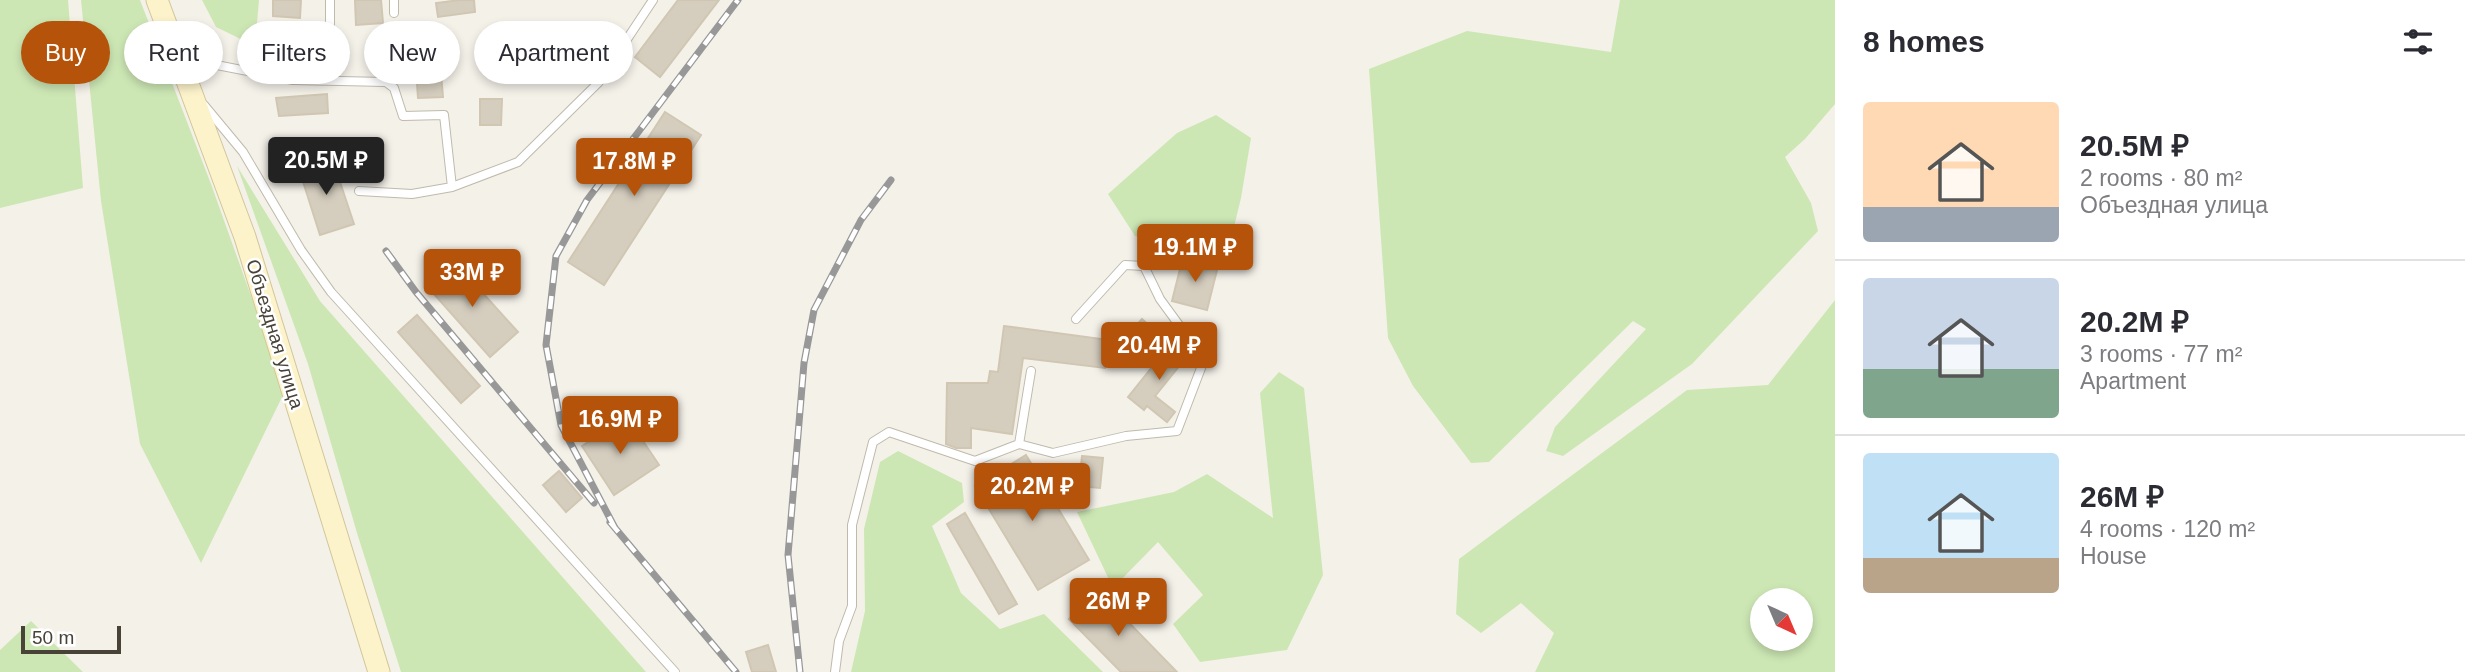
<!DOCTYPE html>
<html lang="en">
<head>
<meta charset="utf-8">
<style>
	body { margin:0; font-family:Helvetica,sans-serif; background:#f2f2f3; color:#2b2b33; height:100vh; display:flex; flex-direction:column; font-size:26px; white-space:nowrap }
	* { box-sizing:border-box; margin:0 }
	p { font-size:23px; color:#7c7c81 }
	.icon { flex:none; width:38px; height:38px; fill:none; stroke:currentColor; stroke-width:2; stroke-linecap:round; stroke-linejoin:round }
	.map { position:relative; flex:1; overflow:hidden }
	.panel { display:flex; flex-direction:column; background:#fff; width:630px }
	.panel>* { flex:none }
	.hud { position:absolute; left:21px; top:21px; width:665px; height:63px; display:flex; gap:14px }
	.needle { width:46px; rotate:136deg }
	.tools { position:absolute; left:1750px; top:588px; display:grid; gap:14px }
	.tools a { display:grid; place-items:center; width:63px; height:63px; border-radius:50%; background:#fff; box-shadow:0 4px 10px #0003; font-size:35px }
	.scale { position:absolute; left:21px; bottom:18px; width:100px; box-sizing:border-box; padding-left:7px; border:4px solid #484238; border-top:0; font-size:19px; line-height:24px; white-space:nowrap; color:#484238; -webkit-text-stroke:5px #fff; paint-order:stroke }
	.price { position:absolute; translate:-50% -60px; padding:0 16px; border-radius:7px; background:#b45309; color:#fff; font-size:23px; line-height:46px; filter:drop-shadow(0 2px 4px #0008) }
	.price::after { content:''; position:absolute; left:50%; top:42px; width:21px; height:16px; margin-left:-10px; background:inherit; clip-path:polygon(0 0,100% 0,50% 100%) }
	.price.current { background:#222; color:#fff }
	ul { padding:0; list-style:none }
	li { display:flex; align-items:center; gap:21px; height:175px; padding:0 28px }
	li+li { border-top:2px solid #e1e1e2 }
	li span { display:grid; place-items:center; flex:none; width:196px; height:140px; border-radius:7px; color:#555 }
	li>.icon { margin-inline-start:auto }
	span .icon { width:84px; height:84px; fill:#fffc; stroke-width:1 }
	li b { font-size:30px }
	h2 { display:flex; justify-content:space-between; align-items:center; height:84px; padding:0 28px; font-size:30px }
	.chip { padding:0 24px; border-radius:32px; background:#fff; box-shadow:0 4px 10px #0003; font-size:24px; line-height:63px }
	.chip.current { background:#b45309; color:#fff }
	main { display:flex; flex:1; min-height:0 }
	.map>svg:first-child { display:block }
	.green { fill:#cde7b4; fill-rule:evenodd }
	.building { fill:#d5cebf; stroke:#d0c6b2; stroke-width:2 }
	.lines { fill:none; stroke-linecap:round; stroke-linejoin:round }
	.lane-casing { stroke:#bfbaac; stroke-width:10 }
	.secondary-casing { stroke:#d2c69a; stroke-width:23 }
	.lane { stroke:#fff; stroke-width:8 }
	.secondary { stroke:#fdf3cb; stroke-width:21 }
	.rail-casing { stroke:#989898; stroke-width:7 }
	.rail { stroke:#fff; stroke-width:4.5; stroke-dasharray:13; stroke-linecap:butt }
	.labels { text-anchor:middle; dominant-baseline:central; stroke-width:5; stroke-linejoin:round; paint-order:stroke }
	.street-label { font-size:19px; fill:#484238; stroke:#fff }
</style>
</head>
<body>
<main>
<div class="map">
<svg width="1835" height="672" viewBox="0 0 1835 672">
	<rect width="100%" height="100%" fill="#f4f1e9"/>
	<path class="green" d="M0,0H68L83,188L0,208Z
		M81,0H140L211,184L285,391L201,563L140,444L101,201Z
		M202,0H259L255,46L216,27Z
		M1620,0H1835V104L1805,139L1785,157L1811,203L1818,231L1692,364L1563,456L1546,451L1555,427L1646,329L1633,321L1489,462L1471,463L1413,386L1388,338L1369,69L1467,31L1611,52Z
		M1216,115L1251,138L1241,198L1226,260L1135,236L1108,194L1177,133Z
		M237,166L320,301L646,672H401L357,533L308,364Z
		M1835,300V672H1535L1554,633L1521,603L1481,633L1456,614L1459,559L1687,390L1768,385ZM1762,600H1801V639H1762Z
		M1279,372L1304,388L1323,575L1287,650L1200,662L1173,624L1203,595L1158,542L1113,588L1077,512L1174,492L1207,474L1273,518L1260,393Z
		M898,451L962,483L964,502L932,526L961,593L1000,629L1044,614L1103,672H851L865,611L864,529L880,462Z
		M31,621L83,672H0V650Z"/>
	<path class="building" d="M273,0H301L300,18L273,16Z
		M355,0H381L383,23L356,25Z
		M460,0H474L475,12L438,17L436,3Z
		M678,0H719L660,77L635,57Z
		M439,51L443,97L418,98L415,53Z
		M327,94L328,113L279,116L276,98Z
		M480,99H502L501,125H480Z
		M665,112L701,135L604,285L568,262Z
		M332,158L354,224L320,235L299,169Z
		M1183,257L1218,266L1207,310L1172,301Z
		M453,260L518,332L490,357L426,285Z
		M417,315L480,386L461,403L398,332Z
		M1142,319L1151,327L1138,343L1128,335Z
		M1004,326L1109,340L1105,368L1023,358L1012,434L971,428V448H956L946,444L947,383H988L990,371L998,372Z
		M1173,341L1189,354L1155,396L1175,412L1167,422L1147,406L1144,410L1128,397Z
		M627,417L659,465L614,495L582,446Z
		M1026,455L1089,560L1038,590L975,486Z
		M1082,456L1103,458L1100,488L1079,486Z
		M559,471L582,498L566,512L543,485Z
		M965,513L1017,604L999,614L947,524Z
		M1098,591L1177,672H1121L1069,619Z
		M768,645L776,672H752L746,652Z"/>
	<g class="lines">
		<g class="lane-casing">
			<path id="lane" d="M394,0V13
				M330,24V0
				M181,58L293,80L386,82L394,88L403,116L444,115L452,187L518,162L598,83L653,0
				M204,105L243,152L301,250L331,292L675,672
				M359,191L412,194L452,187
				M1019,444L1031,371
				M835,672L839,641L852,606V525L873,442L889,432L975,461L1019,444L1053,453L1126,436L1177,431L1201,368L1198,351L1160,299L1144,266L1125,265L1076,319"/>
		</g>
		<g class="secondary-casing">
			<path id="secondary" d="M157,0L245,237L379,672"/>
		</g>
		<use href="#lane" class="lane"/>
		<use href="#secondary" class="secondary"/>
		<g class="rail-casing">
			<path id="rail" d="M386,251L416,292L594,503
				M610,522L736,672
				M615,528L561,425L546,345L556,256L587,200L738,0
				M800,672L788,555L804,363L814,310L861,220L891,180"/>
		</g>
		<use href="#rail" class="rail"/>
	</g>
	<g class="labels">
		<g class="street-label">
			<text transform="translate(275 334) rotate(73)">Объездная улица</text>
		</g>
	</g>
</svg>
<div class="tools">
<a><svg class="needle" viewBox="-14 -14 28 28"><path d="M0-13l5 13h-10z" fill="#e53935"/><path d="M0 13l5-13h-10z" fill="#7c7c81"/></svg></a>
</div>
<div class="scale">50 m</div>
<b class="price current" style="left:326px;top:197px">20.5M ₽</b>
<b class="price" style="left:634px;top:198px">17.8M ₽</b>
<b class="price" style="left:1195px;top:284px">19.1M ₽</b>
<b class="price" style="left:472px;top:309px">33M ₽</b>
<b class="price" style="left:1159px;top:382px">20.4M ₽</b>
<b class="price" style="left:620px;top:456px">16.9M ₽</b>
<b class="price" style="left:1032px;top:523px">20.2M ₽</b>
<b class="price" style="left:1118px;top:638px">26M ₽</b>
<div class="hud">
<a class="chip current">Buy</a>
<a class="chip">Rent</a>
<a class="chip">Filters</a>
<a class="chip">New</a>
<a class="chip">Apartment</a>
</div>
</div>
<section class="panel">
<h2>8 homes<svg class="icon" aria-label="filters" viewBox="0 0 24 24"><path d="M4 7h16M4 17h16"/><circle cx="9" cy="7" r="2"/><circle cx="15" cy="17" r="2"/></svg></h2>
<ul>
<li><span style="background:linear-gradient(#ffd9b3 75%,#9aa5b1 0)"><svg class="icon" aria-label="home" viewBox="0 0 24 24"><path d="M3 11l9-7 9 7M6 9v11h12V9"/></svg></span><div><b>20.5M ₽</b><p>2 rooms · 80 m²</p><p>Объездная улица</p></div></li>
<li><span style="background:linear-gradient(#c9d6e8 65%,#7fa58c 0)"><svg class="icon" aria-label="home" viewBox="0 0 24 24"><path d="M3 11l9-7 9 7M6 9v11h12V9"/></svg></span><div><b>20.2M ₽</b><p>3 rooms · 77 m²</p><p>Apartment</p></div></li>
<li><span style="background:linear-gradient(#bfe0f5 75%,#b9a48a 0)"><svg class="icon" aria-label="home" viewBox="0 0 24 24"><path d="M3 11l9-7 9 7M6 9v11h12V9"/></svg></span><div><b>26M ₽</b><p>4 rooms · 120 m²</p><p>House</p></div></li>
</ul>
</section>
</main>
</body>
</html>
